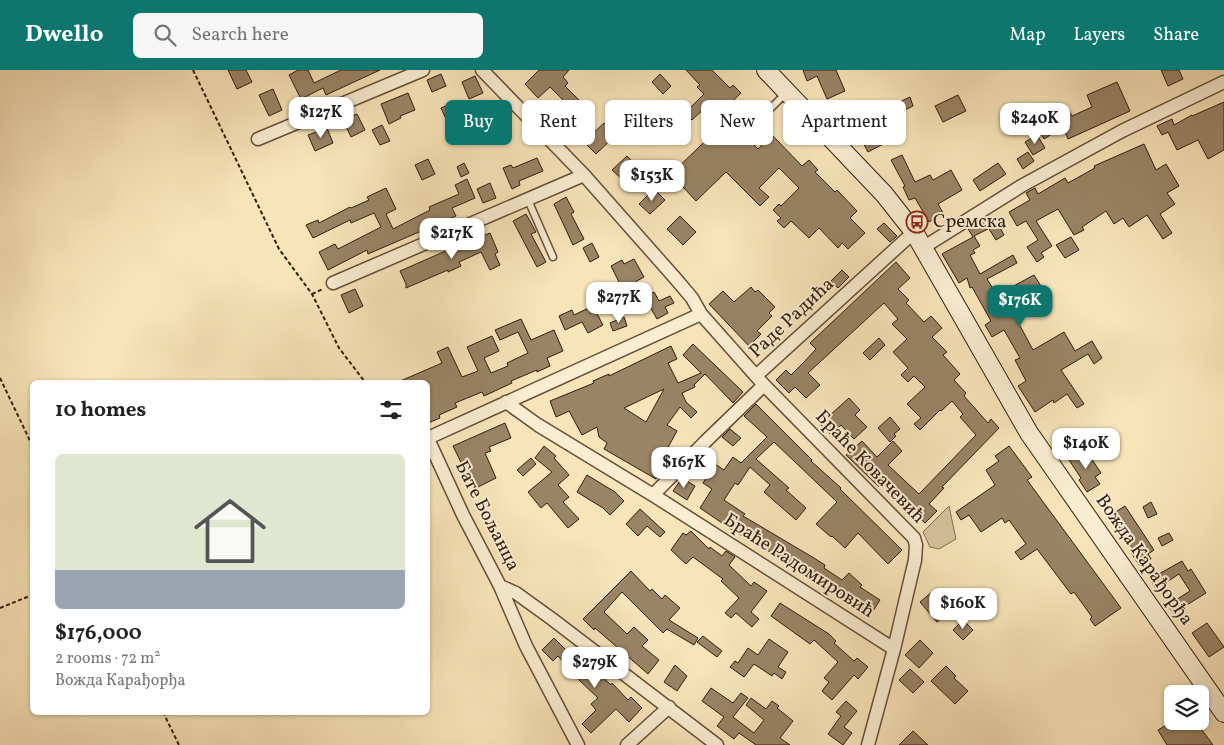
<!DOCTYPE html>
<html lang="en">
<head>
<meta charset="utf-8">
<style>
	body { margin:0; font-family:Vollkorn,serif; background:#f6f6f6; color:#222; height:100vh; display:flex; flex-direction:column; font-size:19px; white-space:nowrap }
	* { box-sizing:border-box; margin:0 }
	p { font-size:16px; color:#767676 }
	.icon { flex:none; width:28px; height:28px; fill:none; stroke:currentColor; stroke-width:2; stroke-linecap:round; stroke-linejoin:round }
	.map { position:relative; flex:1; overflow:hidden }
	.panel { position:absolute; left:30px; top:310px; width:400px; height:335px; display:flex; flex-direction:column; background:#fff; border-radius:8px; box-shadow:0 1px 4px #0004 }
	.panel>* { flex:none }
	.banner { position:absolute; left:445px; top:30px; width:475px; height:45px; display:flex; gap:10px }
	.buttons { position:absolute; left:1164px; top:615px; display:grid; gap:10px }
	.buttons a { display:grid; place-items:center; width:45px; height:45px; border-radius:8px; background:#fff; box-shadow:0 1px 4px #0004; font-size:25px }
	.price { position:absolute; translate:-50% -42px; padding:0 11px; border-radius:10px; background:#fff; color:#222; font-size:16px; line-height:32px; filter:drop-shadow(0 1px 2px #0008) }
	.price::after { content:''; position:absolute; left:50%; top:30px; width:15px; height:11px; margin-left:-8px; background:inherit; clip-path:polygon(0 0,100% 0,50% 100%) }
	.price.active { background:#0f766e; color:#fff }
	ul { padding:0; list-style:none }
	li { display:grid; align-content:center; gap:10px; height:265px; padding:0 25px }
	li span { display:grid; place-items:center; height:155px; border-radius:8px; color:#555 }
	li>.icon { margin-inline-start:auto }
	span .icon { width:90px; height:90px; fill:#fffc; stroke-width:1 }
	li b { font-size:21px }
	h2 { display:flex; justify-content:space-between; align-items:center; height:60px; padding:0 25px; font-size:21px }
	.tag { padding:0 18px; border-radius:8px; background:#fff; box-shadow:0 1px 4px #0004; font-size:18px; line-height:45px }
	.tag.active { background:#0f766e; color:#fff }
	header { display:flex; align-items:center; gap:30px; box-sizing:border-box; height:70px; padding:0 25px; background:#0f766e; color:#fff }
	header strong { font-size:24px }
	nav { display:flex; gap:28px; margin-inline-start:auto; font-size:18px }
	.search { width:350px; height:45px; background:#f6f6f6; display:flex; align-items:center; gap:12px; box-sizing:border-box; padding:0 18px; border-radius:8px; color:#767676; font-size:19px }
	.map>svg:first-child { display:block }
	.green { fill:#d6c29c; stroke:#846f54 }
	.building { fill:#998466; stroke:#321c0d; fill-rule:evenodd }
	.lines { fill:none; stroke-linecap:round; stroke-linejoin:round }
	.lane-casing { stroke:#644e38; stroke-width:9 }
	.street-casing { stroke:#644e38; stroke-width:15 }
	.secondary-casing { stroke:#321c0d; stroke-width:20 }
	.path { stroke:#321c0d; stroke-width:2; stroke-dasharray:4 2.5; stroke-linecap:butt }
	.lane { stroke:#faedd2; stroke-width:6 }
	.street { stroke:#faedd2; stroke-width:12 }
	.secondary { stroke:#faedd2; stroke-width:18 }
	.labels { text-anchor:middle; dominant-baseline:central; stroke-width:4; stroke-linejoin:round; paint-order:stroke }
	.poi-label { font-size:19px; fill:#321c0d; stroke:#faedd2; text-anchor:start }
	.street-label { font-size:19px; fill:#321c0d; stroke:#faedd2 }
</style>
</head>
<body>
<header>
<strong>Dwello</strong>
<div class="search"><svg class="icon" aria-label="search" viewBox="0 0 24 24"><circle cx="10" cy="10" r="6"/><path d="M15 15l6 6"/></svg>Search here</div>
<nav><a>Map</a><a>Layers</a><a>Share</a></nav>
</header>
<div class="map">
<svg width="1224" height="675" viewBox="0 0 1224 675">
	<rect width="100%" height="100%" fill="#f8e4b9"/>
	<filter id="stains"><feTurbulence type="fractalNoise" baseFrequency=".004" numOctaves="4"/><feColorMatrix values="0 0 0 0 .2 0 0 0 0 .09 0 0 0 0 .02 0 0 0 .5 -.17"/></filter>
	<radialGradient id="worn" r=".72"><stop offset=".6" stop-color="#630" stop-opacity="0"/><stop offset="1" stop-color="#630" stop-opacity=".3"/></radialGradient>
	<path class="green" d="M949,436L956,469L939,479L930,477L923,462Z"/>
	<path class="building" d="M228,0H246L252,12L237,19Z
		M298,0H308L314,13L341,0H380L326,25L323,18L301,29L289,5Z
		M539,0H569L563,7L568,13L565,16L586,37L571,51L563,43L568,39L564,35L566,33L550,17L538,28L525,14Z
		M686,0H712L730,18L733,15L741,23L726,37L723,34L715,42L708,35L692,50L685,43L704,24L697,17L700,15Z
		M803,0H836L845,21L827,29L817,6L807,11Z
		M1161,0H1179L1183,9L1168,16Z
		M441,4L446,16L432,22L427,10Z
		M660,4L671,16L663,24L652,12Z
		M475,6L483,23L469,29L462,12Z
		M1117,12L1130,41L1068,69L1063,57L1044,69L1037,57L1067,38L1072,46L1092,37L1087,25Z
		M273,19L282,40L269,46L259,25Z
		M408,23L415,40L400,46L401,48L389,54L381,34Z
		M958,25L966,41L943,52L935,36Z
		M910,27L913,36L885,50L881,41Z
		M1224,32V80L1208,89L1198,70L1177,80L1168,62L1162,65L1157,56L1172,49L1174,55L1192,45V46Z
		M448,35L453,45L446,49L441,38Z
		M490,37L497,53L483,59L476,44Z
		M357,44L365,60L351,67L343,50Z
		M873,47L887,72L868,82L854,56Z
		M731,52L758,79L772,65L802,96L809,90L818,100L815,102L835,122L837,120L857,141L850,148L865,163L848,179L842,173L838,178L819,158L809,168L791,151L784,158L777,151L781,148L773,140L779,134L781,136L799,118L779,98L759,118L769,127L760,136L726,102L696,131L671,104L721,56L724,59Z
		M604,53L616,65L596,84L584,72Z
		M382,55L390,71L380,75L372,60Z
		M327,58L333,73L315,81L308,65Z
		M1037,65L1045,78L1033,85L1025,72Z
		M1144,74L1156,100L1166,94L1179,116L1167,123L1175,134L1160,144L1172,163L1163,169L1147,145L1129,157L1123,148L1114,154L1106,141L1082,157L1084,160L1074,165L1058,139L1036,151L1052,176L1041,183L1044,187L1037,192L1027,177L1038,170L1026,151L1017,156L1009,142L1030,130L1026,123L1035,118L1038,124L1065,108L1068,113L1095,98L1094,96Z
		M1028,82L1034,91L1023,99L1017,89Z
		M902,85L915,112L930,105L933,110L951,100L962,120L938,134L943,143L929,152L915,128L909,130L903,117L905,116L891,90Z
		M627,86L638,98L624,111L612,100Z
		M537,88L543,101L519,111L520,115L512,119L503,98L511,95L513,98Z
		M428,89L435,104L422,110L415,95Z
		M464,93L469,103L461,107L457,97Z
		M998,93L1006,104L980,121L973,110Z
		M467,109L475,128L452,138L456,146L368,184L367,180L328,200L319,182L335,174L338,179L381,157L374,143L351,153L350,150L313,168L306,155L318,150L319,153L350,137L351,138L369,130L367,127L386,118L396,139L386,144L393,159L430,140L429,137L459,124L455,115Z
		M490,113L496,128L483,133L477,119Z
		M654,119L665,130L650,144L639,134Z
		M566,127L574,142L571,144L584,169L573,175L554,134Z
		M526,144L536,162L531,164L546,192L537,197L513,151Z
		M680,146L696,162L683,175L667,159Z
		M982,150L988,159L974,166L980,176L973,180L975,183L970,185L980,204L1013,185L1017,193L987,209L997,225L1034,205L1044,221L1026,231L1031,241L1021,247L1022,250L1018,252L1033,280L1064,262L1075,281L1092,271L1102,288L1094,294L1088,284L1061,300L1084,334L1077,338L1067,324L1054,333L1053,330L1035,342L1018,316L1026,311L1015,290L1020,288L1004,260L992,267L985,255L991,251L972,217L970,218L967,208L959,213L942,184L973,167L968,159Z
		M884,153L897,166L890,172L877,159Z
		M998,154L1004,165L996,170L989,159Z
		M490,163L498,182L495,184L500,195L490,200L481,182L459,192L461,196L448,202V200L406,218V214L400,201L473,169V170Z
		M1071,167L1079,180L1065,188L1056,175Z
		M592,173L599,187L590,192L583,178Z
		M634,189L644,207L635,212L642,229L654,222L659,231L670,226L674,233L665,237L668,243L657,249L649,235L634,242L611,196L622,190L624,194Z
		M896,192L910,208L898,219L909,230L906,233L924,252L931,246L942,258L932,267L947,282L943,285L960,304L954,310L966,323L964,326L988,353L991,349L999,358L942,417L944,418L929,434L937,441L925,453L882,413L879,417L846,385L862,371L877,387L893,371L902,381L888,395L919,424L976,365L960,347L963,344L952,331L941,341L940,340L920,360L914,354L921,348L907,334L925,317L914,306L908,312L901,305L908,298L893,282L907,269L892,254L898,249L884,233L808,303L820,315L806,328L795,317L789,323L776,310L786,300L791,305L804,292L816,279L810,273Z
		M842,200L849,207L838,218L831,211Z
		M751,217L755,222L758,220L775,237L769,243L772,246L757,261L761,264L749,276L709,234L723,221L734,232Z
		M355,219L363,236L349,243L341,225Z
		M593,236L603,255L588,263L582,252L565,260L559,246L572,240L574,245Z
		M624,247L627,256L613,261L610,253Z
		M521,249L531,270L554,260L563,281L547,288L550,296L537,302V300L511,311L512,313L484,326L482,322L455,333L457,337L439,345L440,348L428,353V312H398L442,293L437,282L448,277L462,307L478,301L467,277L492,266L499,281L484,288L491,303L508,296L507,293L528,283L518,262L500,270L495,260Z
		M879,268L885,275L870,290L863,283Z
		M693,274L743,322L733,333L705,304L694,315L695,317L682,323L686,332L697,342L691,348L680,337L667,355L677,361L660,392L664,394L656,409L604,379L607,373L599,367L597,357L582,365L569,341L556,347L550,331L594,313L593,311L609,304V306L671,276L677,289L668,293L678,313L701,303L683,285ZM664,319L646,352L624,338Z
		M849,328L860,340L855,345L867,357L854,369L841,355L831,365L820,354Z
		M756,334L812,390L811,391L841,418L840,419L902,480L888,494L858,463L845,478L832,466L831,467L816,454L837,432L774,372L756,389L789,418L786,420L806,438L796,450L764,422L770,415L750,397L738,415L735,413L724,430L745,444L743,446L814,488L825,495L824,498L842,510L849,503L862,515L860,517L880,530L869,547L846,533L832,521L836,517L820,506L818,510L795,494L794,496L734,461L700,438L712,419L703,413L715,394L724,400L733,387L741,393L767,367L744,346Z
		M890,347L900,359L894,364L896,366L890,372L878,358Z
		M505,353L511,368L489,377L491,381L485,383L496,408L474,419L453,376Z
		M730,359L741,368L733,376L722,367Z
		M544,376L556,386L554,388L569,405L558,415L569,427L563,432L579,449L568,458L547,433L541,438L528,422L552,402L535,388Z
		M1009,376L1032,407L1027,410L1121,538L1095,556L1090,549L1092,547L1074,522L1071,524L1037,479L1021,490L1015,482L1026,474L1009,450L1005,453L1002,448L981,462L969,445L961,450L956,442L995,415L986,400L999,391L995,386Z
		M1085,379L1101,403L1095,407L1100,414L1087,422L1079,410L1081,408L1069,390Z
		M531,388L536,394L523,406L517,400Z
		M587,405L615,422L624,431L610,445L603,438L577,422Z
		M682,408L695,416L687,430L673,421Z
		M1151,432L1157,444L1148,448L1143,437Z
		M1125,436L1154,480L1148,484L1151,489L1140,496L1131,483L1134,481L1111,445Z
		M640,439L665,462L660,467L647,456L638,466L626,454Z
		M691,461L709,479L710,477L722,486L726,481L735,487L729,495L751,516L754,512L767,521L751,542L759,549L752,557L736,543L731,548L725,543L739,528L721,511L723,509L693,487L686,494L671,480L683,463L686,465Z
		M1169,463L1173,470L1162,476L1158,468Z
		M1182,491L1188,501L1191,499L1206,523L1182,538L1186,543L1177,549L1168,535L1190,521L1179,504L1156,519L1150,509Z
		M631,501L650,521L652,519L662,529L665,525L680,538L669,550L698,568L694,575L667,559L663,563L622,522L604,542L627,564L634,557L648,570L642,576L659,590L648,604L595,558L594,560L583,549Z
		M932,522L949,542L937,552L920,532Z
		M780,533L829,564L836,571L834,573L854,591L857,588L868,597L858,609L854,605L832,630L822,621L829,612L824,608L838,592L814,570L810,574L771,546Z
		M963,550L973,560L963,570L953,560Z
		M1207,553L1224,577L1209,587L1192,563Z
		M703,566L722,581L717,587L697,572Z
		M554,568L574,588L575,587L589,602L593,598L611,615L612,613L628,630L631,627L642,638L629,652L616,639L591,663L582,654L596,640L591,634L598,628L578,609L558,586L553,591L542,580Z
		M769,569L788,582L778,597L786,602L782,609L774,603L772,606L754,594L744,607L730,597L735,591L738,593L748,578L758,585Z
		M920,570L933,583L919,598L905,585Z
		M675,595L687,606L677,621L664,612Z
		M946,596L956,606L954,608L968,621L955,634L931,611Z
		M910,599L924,612L913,623L899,610Z
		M711,618L733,633L741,623L748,628L733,647L754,663L764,650L746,635L751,628L766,639L772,631L779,636L777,638L793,651L780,668L790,675H756L739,663L734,669L717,656L724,647L702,631Z
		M846,631L857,641L844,657L852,663L843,675L828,664L841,646L836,642Z
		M1173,651H1207L1199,656L1213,675H1167L1158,660Z
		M913,661L928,675H899Z"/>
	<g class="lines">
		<g class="lane-casing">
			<path id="lane" d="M748,61L787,22
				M528,130L553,187"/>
		</g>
		<g class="street-casing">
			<path id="street" d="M482,0L584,105L675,208L692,228L701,244L764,315L914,468L916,475L915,490L894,579L868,675
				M258,69L423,0
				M924,177L1023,115L1122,61L1224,12
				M333,213L584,105
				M757,305L914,162
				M506,332L538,355L653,425L894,579
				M428,368L701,244
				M428,369L463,445L500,516L526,576L578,675
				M653,425L706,371L764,315
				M500,516L516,523L552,549L717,675
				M627,675L669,637"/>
		</g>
		<g class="secondary-casing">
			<path id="secondary" d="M766,0L884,124L914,162L1029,363L1224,643"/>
		</g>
		<path class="path" d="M193,0L279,179L312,224L339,278L365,312
			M312,224L323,219
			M0,308L32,375
			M0,538L32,525
			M163,642L179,675"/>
		<use href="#lane" class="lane"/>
		<use href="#street" class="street"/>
		<use href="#secondary" class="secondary"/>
	</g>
	<defs>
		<g id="bus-ring" transform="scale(1.125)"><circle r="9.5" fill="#faedd2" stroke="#8f2418" stroke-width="1.5"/><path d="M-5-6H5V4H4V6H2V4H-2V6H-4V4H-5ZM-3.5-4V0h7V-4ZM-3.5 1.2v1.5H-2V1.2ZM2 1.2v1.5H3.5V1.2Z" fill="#8f2418"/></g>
	</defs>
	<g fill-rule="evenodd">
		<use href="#bus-ring" x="917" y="152"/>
	</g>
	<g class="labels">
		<g class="poi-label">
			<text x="933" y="152">Сремска</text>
		</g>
		<g class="street-label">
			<text transform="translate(792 248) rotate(-43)">Раде Радића</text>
			<text transform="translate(870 397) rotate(46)">Браће Ковачевић</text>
			<text transform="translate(487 446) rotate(63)">Бате Бољанца</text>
			<text transform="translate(1144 490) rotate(55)">Вожда Карађорђа</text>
			<text transform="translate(799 496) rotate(33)">Браће Радомировић</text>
		</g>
	</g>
	<rect width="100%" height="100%" filter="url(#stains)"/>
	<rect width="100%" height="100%" fill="url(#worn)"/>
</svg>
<div class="buttons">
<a><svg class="icon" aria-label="layers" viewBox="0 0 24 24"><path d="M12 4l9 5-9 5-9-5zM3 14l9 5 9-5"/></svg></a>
</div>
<b class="price" style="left:321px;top:69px">$127K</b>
<b class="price" style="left:1035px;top:75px">$240K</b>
<b class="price" style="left:652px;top:132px">$153K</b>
<b class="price" style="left:452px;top:190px">$217K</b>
<b class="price" style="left:619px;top:254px">$277K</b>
<b class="price active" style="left:1020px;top:257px">$176K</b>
<b class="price" style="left:1086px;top:400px">$140K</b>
<b class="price" style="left:684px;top:419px">$167K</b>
<b class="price" style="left:963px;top:560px">$160K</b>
<b class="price" style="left:595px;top:619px">$279K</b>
<div class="banner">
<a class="tag active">Buy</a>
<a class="tag">Rent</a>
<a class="tag">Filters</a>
<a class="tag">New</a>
<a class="tag">Apartment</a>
</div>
<section class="panel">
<h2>10 homes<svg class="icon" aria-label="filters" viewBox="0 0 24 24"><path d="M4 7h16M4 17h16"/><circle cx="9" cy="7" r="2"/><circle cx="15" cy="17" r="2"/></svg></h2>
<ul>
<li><span style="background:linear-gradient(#dfe7d0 75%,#9aa5b1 0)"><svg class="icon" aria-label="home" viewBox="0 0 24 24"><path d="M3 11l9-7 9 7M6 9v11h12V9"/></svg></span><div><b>$176,000</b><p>2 rooms · 72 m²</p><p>Вожда Карађорђа</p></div></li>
</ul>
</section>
</div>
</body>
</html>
